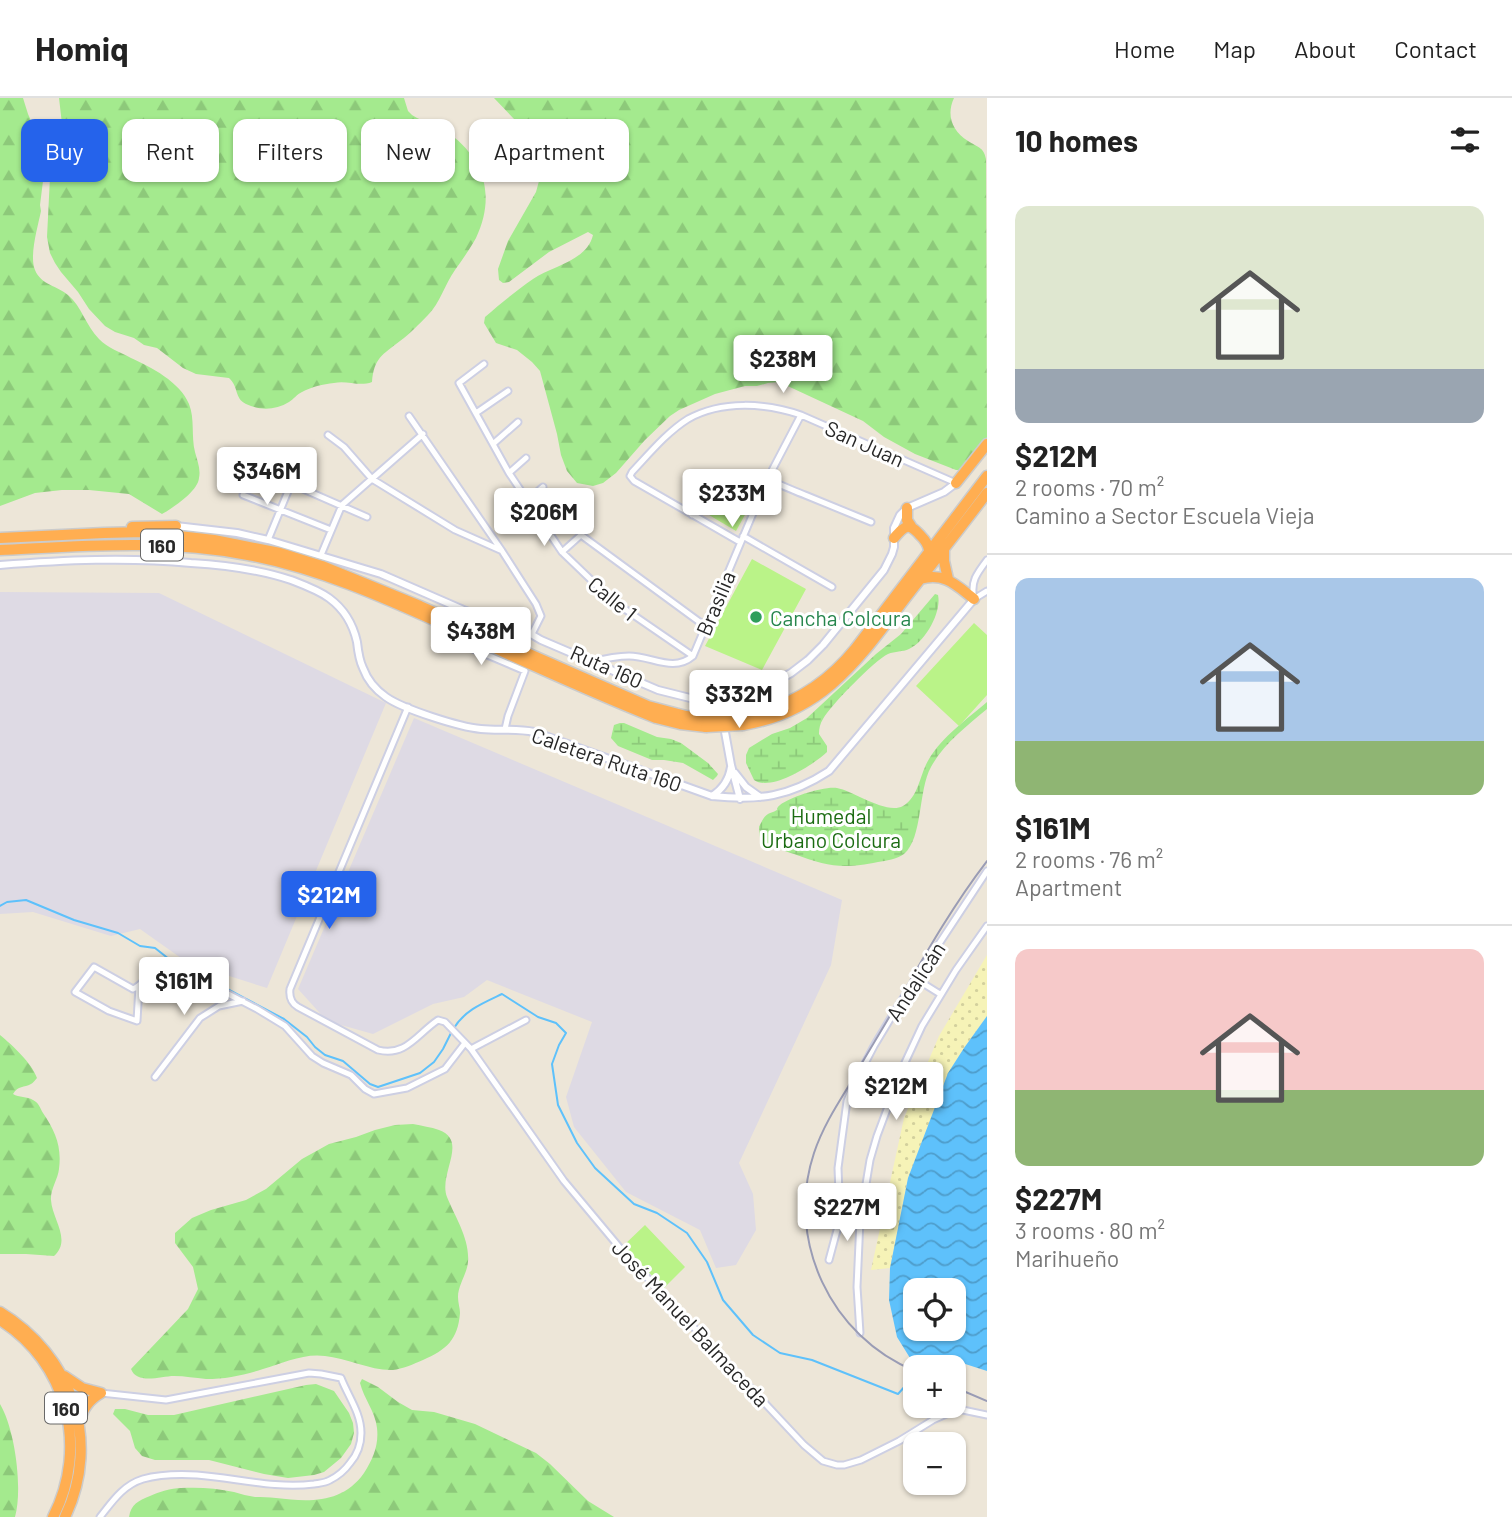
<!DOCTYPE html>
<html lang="en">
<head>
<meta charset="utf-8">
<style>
	body { margin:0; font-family:Barlow,sans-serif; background:#f6f6f6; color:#222; height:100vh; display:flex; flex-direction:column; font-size:26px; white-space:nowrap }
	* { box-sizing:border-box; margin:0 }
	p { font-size:23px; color:#767676 }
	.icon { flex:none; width:38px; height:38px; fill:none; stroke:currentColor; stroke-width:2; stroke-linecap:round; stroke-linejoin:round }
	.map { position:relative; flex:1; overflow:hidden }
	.panel { display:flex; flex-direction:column; background:#fff; width:525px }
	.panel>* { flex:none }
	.guide { position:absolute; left:21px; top:21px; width:665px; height:63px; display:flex; gap:14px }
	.buttons { position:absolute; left:903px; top:1180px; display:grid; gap:14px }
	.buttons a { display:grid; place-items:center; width:63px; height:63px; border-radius:14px; background:#fff; box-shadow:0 2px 5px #0004; font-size:35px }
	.price { position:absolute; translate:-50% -60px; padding:0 16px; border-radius:7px; background:#fff; color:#222; font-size:23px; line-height:46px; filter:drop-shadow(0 2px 4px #0008) }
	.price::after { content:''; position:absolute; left:50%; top:42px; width:21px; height:16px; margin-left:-10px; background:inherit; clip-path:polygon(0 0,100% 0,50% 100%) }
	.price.selected { background:#2563eb; color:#fff }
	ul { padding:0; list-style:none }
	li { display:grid; align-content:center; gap:14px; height:371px; padding:0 28px }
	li+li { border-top:2px solid #e0e0e0 }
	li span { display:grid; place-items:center; height:217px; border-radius:14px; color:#555 }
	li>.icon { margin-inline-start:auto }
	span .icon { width:126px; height:126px; fill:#fffc; stroke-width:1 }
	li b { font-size:30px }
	h2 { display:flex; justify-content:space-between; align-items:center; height:84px; padding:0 28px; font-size:30px }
	.tag { padding:0 24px; border-radius:14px; background:#fff; box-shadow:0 2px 5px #0004; font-size:24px; line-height:63px }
	.tag.selected { background:#2563eb; color:#fff }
	header { display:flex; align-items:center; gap:42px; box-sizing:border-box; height:98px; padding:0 35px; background:#fff; border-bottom:2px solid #e0e0e0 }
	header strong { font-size:33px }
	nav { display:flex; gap:38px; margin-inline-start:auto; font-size:24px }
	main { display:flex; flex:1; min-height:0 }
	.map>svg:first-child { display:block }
	.industrial { fill:#dedae4 }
	.forest { fill:url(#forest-firs) }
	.wetland { fill:url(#wetland-marsh) }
	.sand { fill:url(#sand-dots) }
	.pitch { fill:#baf388 }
	.water { fill:url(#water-waves); fill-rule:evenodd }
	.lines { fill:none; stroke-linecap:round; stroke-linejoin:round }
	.stream { stroke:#5ec1fb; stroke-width:2 }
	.minor-casing { stroke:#cdcfe3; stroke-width:9 }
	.tertiary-casing { stroke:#cdcfe3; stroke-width:10 }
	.motorway-casing { stroke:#cbcbcb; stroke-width:13 }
	.minor { stroke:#fff; stroke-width:5 }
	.tertiary { stroke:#fff; stroke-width:6 }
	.motorway { stroke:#ffae51; stroke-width:10 }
	.rail { stroke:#9a9cb5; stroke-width:2 }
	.motorway-bridge-casing { stroke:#cbcbcb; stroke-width:13; stroke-linecap:butt }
	.motorway-bridge { stroke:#ffae51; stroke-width:10 }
	.leisure-dot { fill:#2e9e5b; stroke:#fff; stroke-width:2.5 }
	.labels { text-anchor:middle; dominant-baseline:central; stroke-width:6; stroke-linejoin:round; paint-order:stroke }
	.shield { fill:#fff; stroke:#686868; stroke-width:2 }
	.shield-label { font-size:19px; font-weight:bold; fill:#282828 }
	.street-label { font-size:21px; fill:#282828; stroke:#fff }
	.leisure-label { font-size:21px; fill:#27864d; stroke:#fff; text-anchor:start }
	.park-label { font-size:21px; fill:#1b6c12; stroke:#fff }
</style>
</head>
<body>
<header>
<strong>Homiq</strong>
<nav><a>Home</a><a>Map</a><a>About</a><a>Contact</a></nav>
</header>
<main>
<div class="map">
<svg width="987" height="1419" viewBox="0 0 987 1419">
	<defs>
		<pattern id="forest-firs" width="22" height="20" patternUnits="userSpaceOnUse" patternTransform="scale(1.75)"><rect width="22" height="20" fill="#a4ea8e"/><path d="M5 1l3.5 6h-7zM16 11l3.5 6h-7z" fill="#8dc97a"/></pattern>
		<pattern id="wetland-marsh" width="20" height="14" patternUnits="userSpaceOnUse" patternTransform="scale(1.75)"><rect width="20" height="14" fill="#a4ea8e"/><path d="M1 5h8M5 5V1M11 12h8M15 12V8" fill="none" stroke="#8dc97a"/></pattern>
		<pattern id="sand-dots" width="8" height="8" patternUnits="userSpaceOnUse" patternTransform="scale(1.75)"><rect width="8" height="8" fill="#f6f3b7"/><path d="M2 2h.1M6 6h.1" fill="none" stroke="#d3d09d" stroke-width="1.8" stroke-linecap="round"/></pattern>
		<pattern id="water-waves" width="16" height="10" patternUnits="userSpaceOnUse" patternTransform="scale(1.75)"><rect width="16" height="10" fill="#5ec1fb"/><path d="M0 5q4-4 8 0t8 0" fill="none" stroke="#4e9dcb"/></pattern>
	</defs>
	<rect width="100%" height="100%" fill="#ede6d8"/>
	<path class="industrial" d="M0,494L159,495L386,605L267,890L188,865L140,831L111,838L33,814L0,816Z
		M414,620L842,802L831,867L739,1065L753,1096L756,1132L736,1167L716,1170L700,1132L626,1094L574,1029L566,999L592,924L487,882L464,899L433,906L373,936L327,923L298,891Z"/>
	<path class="forest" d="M0,0H23L28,16L35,32L45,67L40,107L41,113C38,128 29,158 35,172C41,187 58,188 68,197C82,209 86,228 99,241C108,250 120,254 131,260C151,269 180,284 189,306C195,321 191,338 195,354C197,362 201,371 199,380C198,393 173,410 162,416L129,396L89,392H62L35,395L0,408Z
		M59,0H404L408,13L412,17C424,25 439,27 450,36C486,63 495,100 476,140C470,151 462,162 455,172C445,186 440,205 428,217C419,226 410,236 400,243C382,257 374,260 372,284C359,289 347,282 334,285C323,286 311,289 302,294C297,296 294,301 289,304C276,312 260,313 246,306C234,300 239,289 229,280L196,276L183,270L157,250L144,247L134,240L115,234L105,228L89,211L78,194L61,174L55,165L50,155L47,139L50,79L62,26Z
		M494,0H954C946,17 952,33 968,43C977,49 984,49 986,61L987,344L960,372H956L915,356L884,339L863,323L779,284L768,285L757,288H745L715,296L679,312L670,318L645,342L616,375L603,385L593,388L577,385L567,373L561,357L557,336L540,273L532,264L517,252L496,245L484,225L485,219C501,205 516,193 533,181C552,168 587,163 593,137L588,134L549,154L509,184L503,185L499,182L498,171L508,143L536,94L539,83L537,66L524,42L521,31L514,21Z
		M0,937C13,948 31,964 37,980C35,982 33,985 31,986C24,990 18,987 13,996C19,1000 27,998 33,1002C39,1005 40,1010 43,1015C55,1033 62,1048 59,1071C58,1081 50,1092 51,1102C52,1121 72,1142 54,1158L26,1156H0Z
		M413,1026C422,1028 431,1029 439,1032C469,1043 438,1076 447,1099C455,1119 470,1141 468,1164C467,1176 458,1187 458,1199C458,1205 460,1210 460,1215C458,1242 446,1252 423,1262C414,1266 402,1271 393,1272C372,1273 346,1260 325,1258C304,1255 283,1265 263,1271C244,1277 226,1281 206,1281C195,1280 185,1278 174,1278C161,1278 137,1287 131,1271L188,1211L198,1191L193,1169L175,1145V1135L192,1120L211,1112L246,1102L266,1091L302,1061L329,1046L356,1039L375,1032L395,1027Z
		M362,1281L378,1289L398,1304L412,1312L434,1314L475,1326L536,1355L550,1366L588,1403L614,1419H129C131,1406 138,1403 150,1398C159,1394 171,1390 181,1390C198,1389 217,1390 234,1394C241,1396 248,1398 255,1399C262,1399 269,1399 276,1400C309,1404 342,1406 364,1375C373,1361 379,1347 377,1330C375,1313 364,1301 360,1285Z
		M306,1287L316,1286L334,1293L349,1315L353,1325L354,1335L351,1346L341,1360L324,1374L314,1377L288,1380L264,1376L209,1362H155L142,1358L135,1350L130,1333L113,1316L115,1311H125L148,1317H174Z
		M0,1306C15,1331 23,1391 15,1419H0Z"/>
	<path class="wetland" d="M935,496L938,497C942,514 925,544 909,551C903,554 895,553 888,556C875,562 830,608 823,621C820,626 819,630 819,636L827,648V654C813,667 771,694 754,682L746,665V657L749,650L772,636L790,630L807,620L876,556L901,536Z
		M987,604V611C967,628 944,645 931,669C918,692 923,740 904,756C897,761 886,763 878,764C843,771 828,769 794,756C782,752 771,748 760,740L759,729C761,725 764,718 768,716C769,715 771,715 773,714C782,710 773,713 780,707C790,699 824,688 837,690C854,693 886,717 903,708C919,699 920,675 929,661C942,639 967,621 987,604Z
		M620,625H624L657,639L671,641L681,645L708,665L718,676L717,678L713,682L683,665L664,662H652L618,648L611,640L614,627Z"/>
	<path class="sand" d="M987,857V918L964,950L948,976L908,1080L890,1170L871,1172L904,1020L939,938Z"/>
	<path class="pitch" d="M714,396L746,415L736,433L704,414Z
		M752,461L806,491L762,572L705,548Z
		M974,525L987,537V597L959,628L916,588Z
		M645,1127L685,1169L664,1190L623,1148Z"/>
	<path class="water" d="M987,918V1273L959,1264L948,1265L938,1269H925L910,1260L897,1239L889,1202L890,1170L908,1080L948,975L964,950ZM915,1192H954V1230H915Z"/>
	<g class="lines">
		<path class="stream" d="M0,808L7,804L26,802L74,822L118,835L140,848L155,850L179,869L199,876L284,921L307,939L315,949L325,957L343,963L370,986L378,989L420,975L434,964L443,951L451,935
			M454,930C465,912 483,905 502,896L538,919L556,925L566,935L559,947L552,966L558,1007L577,1045L595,1070L634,1106L657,1115L687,1135L707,1164L723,1202L753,1237L780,1255L812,1262L898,1296L915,1277"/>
		<g class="minor-casing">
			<path id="minor" d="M484,266L459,285L509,375L562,454L613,503L693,558
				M476,315L508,293
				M409,318L502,453L536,506L541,518L532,536
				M328,337L344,349L372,381L455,432L500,452
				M493,346L518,324
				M264,374L367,419
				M509,375L526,360
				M243,397L331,432
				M527,403L543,389
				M692,417C700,390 725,371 754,378C772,382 789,391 805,397C827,406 849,415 871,424
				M743,438L832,489
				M268,442L291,386
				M740,444L634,383L630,378L632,374C649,356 667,334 688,321C722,302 766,305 801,317L956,385
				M562,454L581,437L705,528
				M321,457L342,407L423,336
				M987,462C977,475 970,484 974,501L987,493
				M447,540L525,573L508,618L505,631
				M591,564C603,561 616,558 629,558C652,558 673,575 693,558L767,382L801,317
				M408,609L290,891C289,899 291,905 298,909L378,952C406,959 417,936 438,922L445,924L471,951L564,1083L625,1156L804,1347L823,1363L837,1367H844L861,1362L899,1343L933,1322L958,1311L987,1317
				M916,881L940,896
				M139,888L137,923L109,913L75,894L94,869L133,891C142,887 146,878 156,875L207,885L257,911L285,928L312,958L323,965L351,977L365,991L374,996L407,990L445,971L465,945
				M471,951L526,922
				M155,979L200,920L219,908L243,903
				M860,1122L840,1121L838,1070L847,1003L852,990L874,948L898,908L987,773
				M829,1162L840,1121
				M860,1235L857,1189L860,1122L870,1062L877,1038L902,971L922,928L956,872L987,828
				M100,1419C112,1404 123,1387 143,1381C161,1376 179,1376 197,1377C236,1380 275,1391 314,1386C320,1385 325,1385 330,1382C338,1378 345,1372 350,1365C357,1357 361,1346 361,1335C361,1315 348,1298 341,1280L321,1276L309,1275L166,1302L101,1295"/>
		</g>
		<g class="tertiary-casing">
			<path id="tertiary" d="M176,428L237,435L268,442L381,476L466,513L519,529L541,542L658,592L694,601H719L751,593L771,586L791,575L808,562L823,547L884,472L892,456L894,449V430L900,417L907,410L944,394L956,385
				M0,467C64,462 127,459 191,465C225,467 258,471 291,482C304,487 318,492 329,500C344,511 353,526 357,544C358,553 359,562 363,570C367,581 376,592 386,599C403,611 459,629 481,631C499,633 516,630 534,634L712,698C759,703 789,699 829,673L974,501
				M719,601L731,667L740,701
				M735,675L746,689L760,699
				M712,698C723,691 729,682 731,669"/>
		</g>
		<g class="motorway-casing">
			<path id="motorway" d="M956,385L987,346
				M907,410V422L911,428
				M132,429L176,428
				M0,440L104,435L143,434L214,442L280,455L322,468L420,508L648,608L686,618L707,620
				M894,440C906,426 909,425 921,438C926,443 928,446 929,452
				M944,451V463L948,481
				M0,452C84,448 165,441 248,457C318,470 383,499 447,528C516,560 586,592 656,620L680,626L706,629
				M920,481C945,474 956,487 974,501
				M744,618C789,609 826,587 855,551L987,378
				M743,627C828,613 862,556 911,493C936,461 962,428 987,395
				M0,1214C71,1257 102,1342 65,1419
				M0,1222C67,1264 89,1349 53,1419
				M64,1278L82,1290L101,1295
				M80,1323C83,1310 89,1302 101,1295"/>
		</g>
		<use href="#minor" class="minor"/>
		<use href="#tertiary" class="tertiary"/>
		<use href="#motorway" class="motorway"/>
		<path class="rail" d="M915,1273C831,1239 785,1142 814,1055C822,1031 835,1010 848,989C862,964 877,940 891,916C921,864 950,811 987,763
			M954,1289L987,1303"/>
		<g class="motorway-bridge-casing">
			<path id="motorway-bridge" d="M707,620L744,618
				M706,629L743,627"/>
		</g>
		<use href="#motorway-bridge" class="motorway-bridge"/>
	</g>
	<circle class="leisure-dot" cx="756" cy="519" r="7"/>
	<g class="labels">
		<g class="shield">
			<rect x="141" y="431.5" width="42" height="31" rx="5"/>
			<rect x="45" y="1294.5" width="42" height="31" rx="5"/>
		</g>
		<g class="shield-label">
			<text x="162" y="447">160</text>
			<text x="66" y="1310">160</text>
		</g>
		<g class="street-label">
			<text transform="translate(865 345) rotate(24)">San Juan</text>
			<text transform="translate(613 500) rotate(39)">Calle 1</text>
			<text transform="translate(715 505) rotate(-67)">Brasilia</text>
			<text transform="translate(607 568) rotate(24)">Ruta 160</text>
			<text transform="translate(607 661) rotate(19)">Caletera Ruta 160</text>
			<text transform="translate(915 883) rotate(-57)">Andalicán</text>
			<text transform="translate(691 1225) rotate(47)">José Manuel Balmaceda</text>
		</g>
		<g class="leisure-label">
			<text x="770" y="519">Cancha Colcura</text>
		</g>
		<g class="park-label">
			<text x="831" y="717">Humedal<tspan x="831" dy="24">Urbano Colcura</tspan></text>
		</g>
	</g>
</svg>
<div class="buttons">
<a><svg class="icon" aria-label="locate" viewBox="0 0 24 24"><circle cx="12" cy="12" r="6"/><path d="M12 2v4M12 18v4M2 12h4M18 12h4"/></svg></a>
<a>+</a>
<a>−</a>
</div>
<b class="price" style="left:783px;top:297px">$238M</b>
<b class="price" style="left:267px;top:409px">$346M</b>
<b class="price" style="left:732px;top:431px">$233M</b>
<b class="price" style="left:544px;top:450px">$206M</b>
<b class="price" style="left:481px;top:569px">$438M</b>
<b class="price" style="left:739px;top:632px">$332M</b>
<b class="price selected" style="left:329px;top:833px">$212M</b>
<b class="price" style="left:184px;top:919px">$161M</b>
<b class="price" style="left:896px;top:1024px">$212M</b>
<b class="price" style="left:847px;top:1145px">$227M</b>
<div class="guide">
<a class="tag selected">Buy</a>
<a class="tag">Rent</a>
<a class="tag">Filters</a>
<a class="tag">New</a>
<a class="tag">Apartment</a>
</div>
</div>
<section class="panel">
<h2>10 homes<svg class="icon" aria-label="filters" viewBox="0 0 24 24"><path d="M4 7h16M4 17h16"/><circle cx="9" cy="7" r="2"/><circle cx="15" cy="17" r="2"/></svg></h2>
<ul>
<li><span style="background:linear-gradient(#dfe7d0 75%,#9aa5b1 0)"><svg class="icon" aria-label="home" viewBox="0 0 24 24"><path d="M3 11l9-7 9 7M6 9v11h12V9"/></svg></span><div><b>$212M</b><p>2 rooms · 70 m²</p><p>Camino a Sector Escuela Vieja</p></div></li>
<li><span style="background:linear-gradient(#a9c7e8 75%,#8fb573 0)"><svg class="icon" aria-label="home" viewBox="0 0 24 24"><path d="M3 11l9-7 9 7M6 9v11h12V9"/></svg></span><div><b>$161M</b><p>2 rooms · 76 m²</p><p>Apartment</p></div></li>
<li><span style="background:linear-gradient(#f6c9c9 65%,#8fb573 0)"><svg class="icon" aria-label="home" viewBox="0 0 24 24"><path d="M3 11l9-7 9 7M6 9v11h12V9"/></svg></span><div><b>$227M</b><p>3 rooms · 80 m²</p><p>Marihueño</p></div></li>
</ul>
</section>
</main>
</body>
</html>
